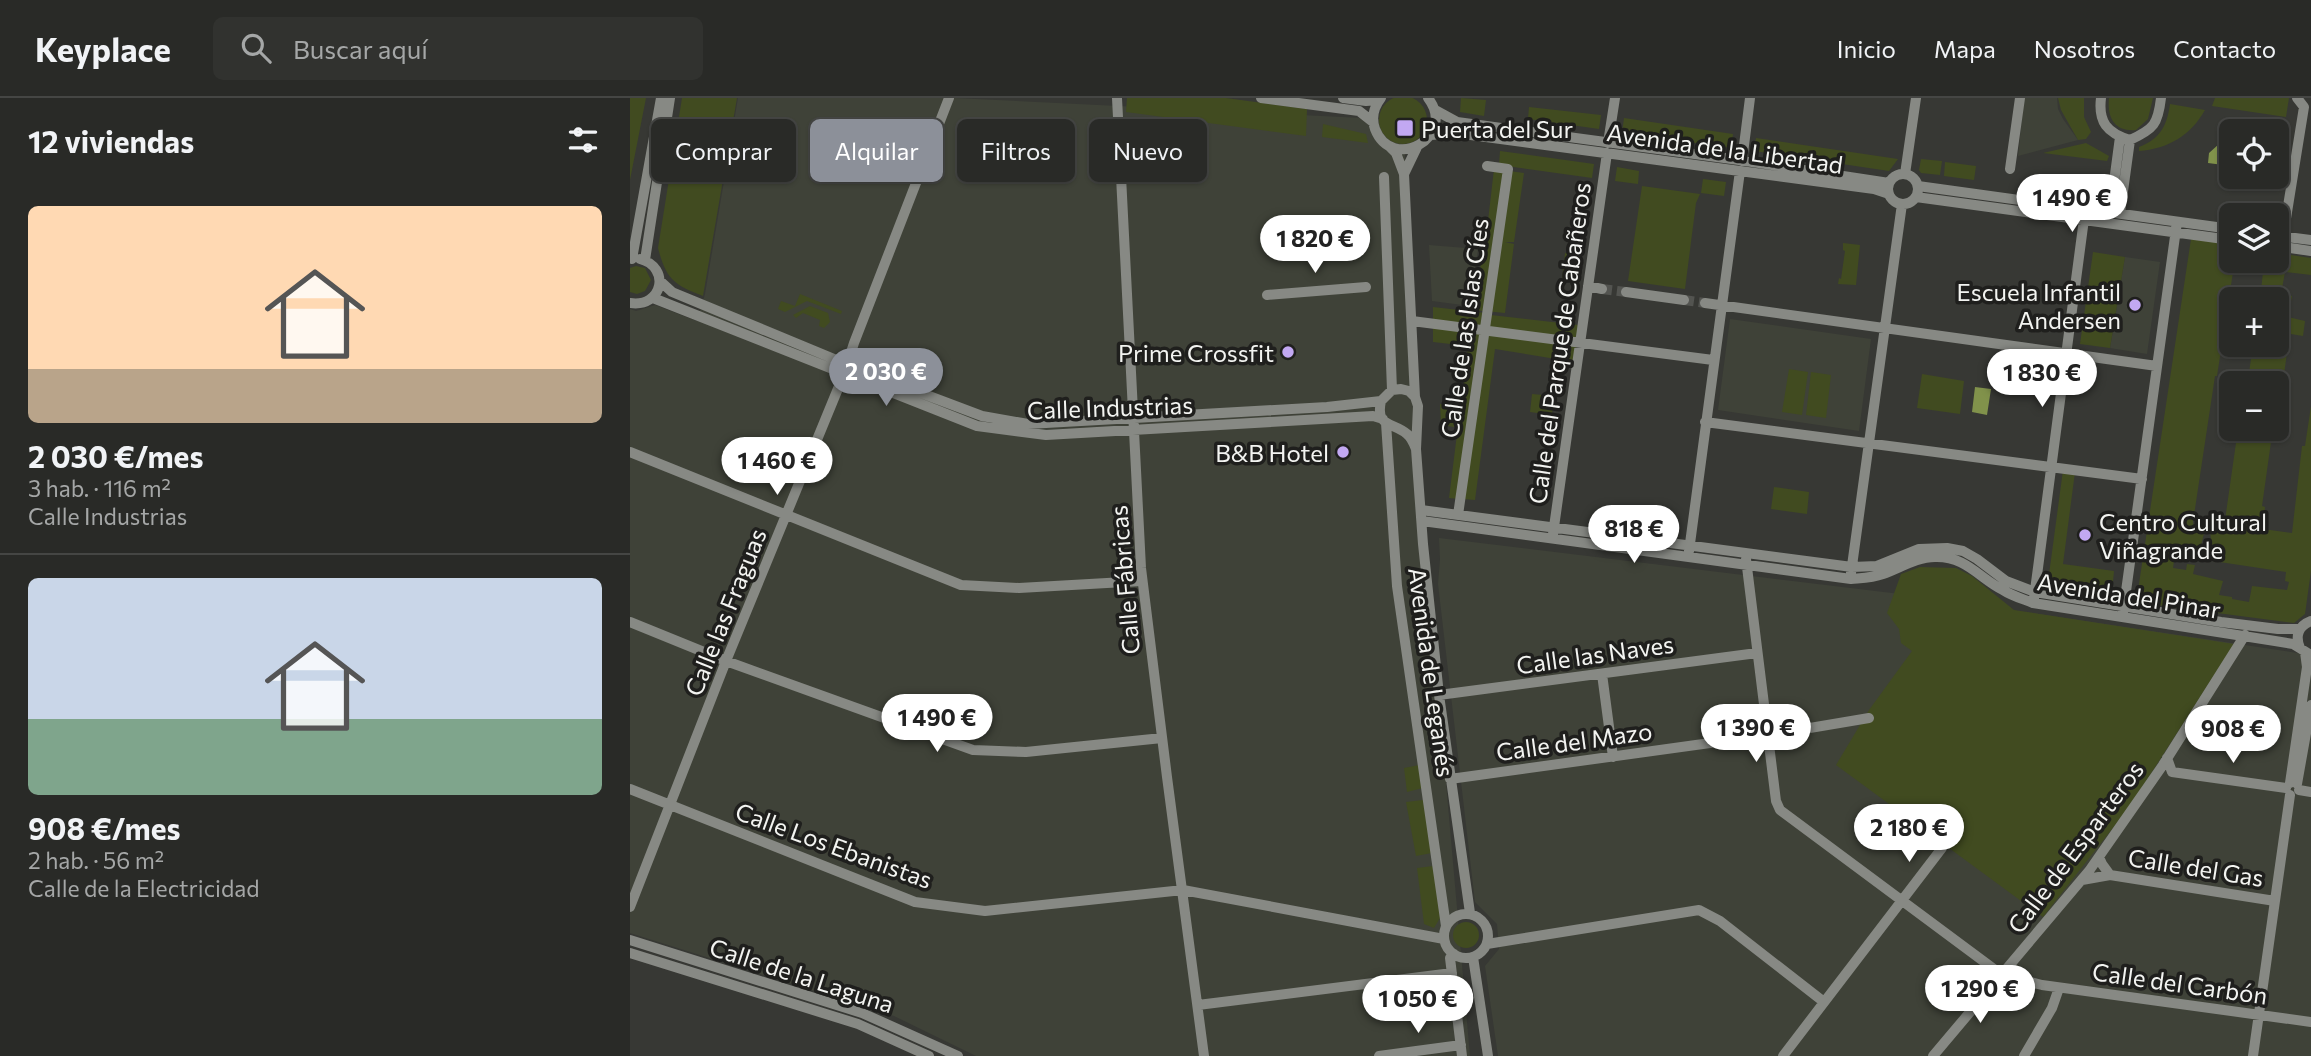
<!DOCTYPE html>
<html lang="es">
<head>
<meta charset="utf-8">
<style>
	body { margin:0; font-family:Commissioner,sans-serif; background:#31322f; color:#f1f3f6; height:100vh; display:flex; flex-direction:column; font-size:26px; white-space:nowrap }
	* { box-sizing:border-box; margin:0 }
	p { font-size:23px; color:#a5a7a7 }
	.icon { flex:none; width:38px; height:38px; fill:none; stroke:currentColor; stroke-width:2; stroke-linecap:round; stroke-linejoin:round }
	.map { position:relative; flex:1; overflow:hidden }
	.drawer { display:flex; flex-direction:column; background:#292a27; width:630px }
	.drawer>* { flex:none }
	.top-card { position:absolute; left:21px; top:21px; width:665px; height:63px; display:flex; gap:14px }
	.controls { position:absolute; left:1589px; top:21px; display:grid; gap:14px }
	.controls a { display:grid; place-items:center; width:70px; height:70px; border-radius:10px; background:#292a27; box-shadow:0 2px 5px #0004,0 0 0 2px #454644; font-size:35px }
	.price { position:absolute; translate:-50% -60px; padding:0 16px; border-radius:24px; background:#fff; color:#222; font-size:23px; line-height:46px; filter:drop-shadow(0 2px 4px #0008) }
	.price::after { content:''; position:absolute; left:50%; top:42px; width:21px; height:16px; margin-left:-10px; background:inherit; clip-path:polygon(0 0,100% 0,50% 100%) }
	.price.selected { background:#8c9099; color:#fff }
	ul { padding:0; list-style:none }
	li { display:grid; align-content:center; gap:14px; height:371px; padding:0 28px }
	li+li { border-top:2px solid #454644 }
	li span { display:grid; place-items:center; height:217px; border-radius:10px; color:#555 }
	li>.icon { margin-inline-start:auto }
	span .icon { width:126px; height:126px; fill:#fffc; stroke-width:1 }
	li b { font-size:30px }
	h2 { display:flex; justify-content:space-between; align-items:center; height:84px; padding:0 28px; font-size:30px }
	.pill { padding:0 24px; border-radius:10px; background:#292a27; box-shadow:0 2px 5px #0004,0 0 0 2px #454644; font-size:24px; line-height:63px }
	.pill.selected { background:#8c9099; color:#fff }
	header { display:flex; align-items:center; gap:42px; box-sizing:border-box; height:98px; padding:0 35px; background:#292a27; border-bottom:2px solid #454644 }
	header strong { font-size:33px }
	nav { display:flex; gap:38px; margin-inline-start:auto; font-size:24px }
	.search { width:490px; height:63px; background:#31322f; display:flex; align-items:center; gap:18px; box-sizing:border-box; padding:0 24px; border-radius:10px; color:#a5a7a7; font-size:26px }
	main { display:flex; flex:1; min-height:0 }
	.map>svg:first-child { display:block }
	.built { fill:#3f4238 }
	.green { fill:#414b20 }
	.water { fill:#81924b }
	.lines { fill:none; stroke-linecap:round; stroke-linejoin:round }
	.minor-tunnel { stroke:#535450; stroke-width:10; stroke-dasharray:10 5; stroke-linecap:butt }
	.minor { stroke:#878984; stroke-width:10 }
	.poi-dot { fill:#c2a8f2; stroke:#1f1f1d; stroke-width:2.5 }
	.labels { text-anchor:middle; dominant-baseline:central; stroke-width:7; stroke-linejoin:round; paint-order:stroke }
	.poi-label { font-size:24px; fill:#f3f4f1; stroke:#1f1f1d; text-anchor:end }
	.street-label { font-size:24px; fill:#f3f4f1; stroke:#1f1f1d }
</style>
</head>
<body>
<header>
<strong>Keyplace</strong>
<div class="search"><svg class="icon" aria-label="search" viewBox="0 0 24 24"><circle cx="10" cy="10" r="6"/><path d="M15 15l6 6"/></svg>Buscar aquí</div>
<nav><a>Inicio</a><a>Mapa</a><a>Nosotros</a><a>Contacto</a></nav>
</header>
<main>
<section class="drawer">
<h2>12 viviendas<svg class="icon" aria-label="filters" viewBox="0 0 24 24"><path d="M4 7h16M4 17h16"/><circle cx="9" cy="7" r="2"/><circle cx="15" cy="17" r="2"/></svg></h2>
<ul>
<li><span style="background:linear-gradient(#ffd9b3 75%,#b9a48a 0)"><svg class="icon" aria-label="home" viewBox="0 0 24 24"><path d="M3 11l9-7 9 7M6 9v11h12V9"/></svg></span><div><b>2 030 €/mes</b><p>3 hab. · 116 m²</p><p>Calle Industrias</p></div></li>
<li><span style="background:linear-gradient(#c9d6e8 65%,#7fa58c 0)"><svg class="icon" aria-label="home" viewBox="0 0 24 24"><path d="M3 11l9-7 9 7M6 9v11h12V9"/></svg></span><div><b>908 €/mes</b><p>2 hab. · 56 m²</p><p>Calle de la Electricidad</p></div></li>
</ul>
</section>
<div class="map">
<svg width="1681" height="958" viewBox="0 0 1681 958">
	<rect width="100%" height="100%" fill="#373834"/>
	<path class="built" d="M108,0H325L774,22L783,309L840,958H346L264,918L0,835V211L6,213L25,207L67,223L75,196Z
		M1394,0H1427L1428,11L1433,21L1448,42L1388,58Z
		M799,147L848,151L840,208L802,203Z
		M1495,159L1530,164L1517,256L1480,250Z
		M1100,221L1241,241L1229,333L1088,312Z
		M809,440L1295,499L1681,557V958H868L855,868L869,851L867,826L845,804L808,486L810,461Z"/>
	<path class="green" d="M749 22a24 24 0 1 1 48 0a24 24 0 1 1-48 0Z
		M0,0H16L0,82Z
		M52,0H107L73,198C44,187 36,181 28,150Z
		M497,0H596L677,11L676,38L496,14Z
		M831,0L856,2L854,18L830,14Z
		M1428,0H1454V19L1461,34L1456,41L1448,42L1431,12Z
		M1479,0H1523L1518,21L1506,32C1484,34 1477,19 1479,0Z
		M1585,0H1659L1656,19L1582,8Z
		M1540,6L1575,12C1561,37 1538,51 1509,53V49C1530,41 1537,28 1540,6Z
		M899,9L971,17L969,31L898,21Z
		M994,20L1103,36L1101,50L992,35Z
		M693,26L736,36L738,45L692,39Z
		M1126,40L1268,61L1259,73L1124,53Z
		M1456,45L1479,58L1477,63L1413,55Z
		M870,53L964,66L962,80L869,67Z
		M1291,61L1312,63L1310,77L1291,75L1289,72Z
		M1315,64L1346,68L1344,82L1314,78Z
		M987,69L1009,73L1008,86L985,83Z
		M864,71L894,75L884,144H875L884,146L875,215L843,212L855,141L860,142L856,140Z
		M1413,77L1447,82L1445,96L1411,91Z
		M1073,81L1096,84L1094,98L1071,95Z
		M1451,83L1474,86L1472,100L1449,97Z
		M1012,88L1070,96L1066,105L1055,191L998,183Z
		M1603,105L1635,109L1634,117H1602Z
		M1561,141L1601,146V163H1617L1616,171L1604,170L1603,174L1587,278H1585L1563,424L1564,429L1575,431L1568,460L1545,456L1543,470L1556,472L1557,466L1565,467L1563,476L1593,483L1589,497L1602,499V501L1619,504L1622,488L1657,492L1659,484L1655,483L1656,474L1583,463L1580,432L1592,433L1594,429L1608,331H1646L1644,344H1641L1632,408L1635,409L1633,431L1662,435L1672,348H1675L1681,308V473L1675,516L1664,525L1511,505L1507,499Z
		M1213,145L1230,147L1226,187L1208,186L1209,180L1211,181L1215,153L1213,152Z
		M1463,154L1495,159L1480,250L1450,246Z
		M935,155L949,157L945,183L932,181Z
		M1647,155L1681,160V177L1655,174L1651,196L1662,198L1658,219L1675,223L1673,238L1661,236L1659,240L1647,328V285H1615V282H1618L1623,247H1647V201H1630L1633,174L1621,172L1622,163H1647Z
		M6,168L15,170L21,182L15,193L7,196L0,194V170Z
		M170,196L212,213L211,216L177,203L155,214L148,211L151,203L165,208Z
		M180,208L198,215L200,224L194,230L189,228L190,222L173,215L166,220L163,217Z
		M803,209L856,215L853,231L803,223Z
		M861,217L948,227L946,242L859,231Z
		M803,229L852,236L829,401L819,400L838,248L803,244Z
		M858,237L946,248L944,264L865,251L845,402L833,401Z
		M1159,271L1178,274L1172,317L1152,314Z
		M1181,274L1201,277L1196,320L1176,317Z
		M1292,276L1334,283L1330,316L1287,310Z
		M902,296L924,298L922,317L900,314Z
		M810,306L827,307L824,329L811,327Z
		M1433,372L1445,374L1433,466L1484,473L1482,494L1418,484Z
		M1144,389L1179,394L1177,416L1141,411Z
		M1290,469L1326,470L1342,478L1384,512L1604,546L1500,708L1413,819L1206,667L1239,612L1282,553L1271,545L1269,531L1257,515L1271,476Z
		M789,667L793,690L777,694L774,670Z
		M793,702L802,755L786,758L776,704Z
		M803,768L810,820L804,830L794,826L787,770Z
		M823 837a13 13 0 1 1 26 0a13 13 0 1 1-26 0Z"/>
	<path class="water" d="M1589,46L1601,47V68L1578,65L1579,55Z
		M1345,289L1361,291L1357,317L1342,314Z"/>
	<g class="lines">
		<path class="minor-tunnel" d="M972,191L996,194
			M1054,202L1075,205"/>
		<path class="minor" d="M487,0L511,470L537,679L574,958
			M631,0L729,13L743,24
			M713,0L736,3L749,2
			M751,0C744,9 741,20 745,31C762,75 828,39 798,0
			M1471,0C1468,24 1477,35 1500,42C1524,31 1528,26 1531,0
			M805,12L827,24L1109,62L1259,85
			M801,37L826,35L1244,91L1259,96
			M978,45L985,0
			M759,48L766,55L774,76L785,299
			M1112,63L1120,0
			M1380,71L1390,0
			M1258 91a15 15 0 1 1 30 0a15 15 0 1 1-30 0Z
			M774,76L787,49
			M1275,76L1286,0
			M754,79L762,292
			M1288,88L1601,131
			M1286,99L1601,142
			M1480,114L1490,39
			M1490,115L1500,42
			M1649,138L1681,142
			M1653,139L1674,9L1667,0
			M1647,148L1681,153
			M2,161L31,0
			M15,162L40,0
			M30,183L42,194L238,275L352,318L398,326L697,309L751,303
			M958,188L972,191
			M996,194L1054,202
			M637,197L736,189
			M23,200L347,328L416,337L743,318L753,321
			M0,205C33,210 41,169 10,161
			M1075,205L1527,268
			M782,223L1083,262
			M1075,324L1512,381
			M756,325L767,488L816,828
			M786,351C784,346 782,340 777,336C764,324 745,330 751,303L762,292L771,291L779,293L785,299L788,308L786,351L793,446L809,597L840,815
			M0,354L331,487L389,490L512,483
			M791,412L1222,469L1247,468L1289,451L1317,450L1333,453L1347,461L1376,483L1405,494L1591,524L1648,531H1669
			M828,417L878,71L857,68
			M792,423L1221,481C1232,480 1242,480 1253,476C1270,470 1287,459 1305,459C1336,458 1349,480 1373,492C1382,498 1393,501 1403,505L1645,543L1663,546L1681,557
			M923,436L977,55
			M1059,453L1110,73
			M1116,461L1146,703L1150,712L1372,877L1412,887L1681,924
			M1221,475L1272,106
			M1404,500L1454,121
			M1493,515L1547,124
			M0,524L96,563L343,652L396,654L532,640
			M1670,550C1665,538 1668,528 1681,523
			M972,576L983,659
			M809,597L1127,555
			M1537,660L1542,674L1656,690
			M820,681L1138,637L1239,620
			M1660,685L1677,569L1675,554
			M1667,686L1681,607
			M0,691L285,804L355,813L553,792L814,841
			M1669,692L1681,694
			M1469,759L1472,766L1480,777L1645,803
			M1452,782L1480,777
			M0,809L96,563L214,276L224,245L319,0
			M814 838a22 22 0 1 1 44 0a22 22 0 1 1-44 0Z
			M0,842L232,915L328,958
			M857,846L1069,812L1090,823L1194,904
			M0,855L228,926L299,958
			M824,856L820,860L832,958
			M843,859L858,958
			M568,907L822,875
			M749,958L831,947
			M1153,958L1312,750
			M1303,958L1459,773L1533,667L1615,537
			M1394,958L1422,910L1429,890
			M1623,958L1660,697"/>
	</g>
	<g class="poi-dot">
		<rect x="766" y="21" width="18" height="18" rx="3.5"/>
		<circle cx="1505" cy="207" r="7"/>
		<circle cx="658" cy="254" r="7"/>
		<circle cx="713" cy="354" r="7"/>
		<circle cx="1455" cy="437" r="7"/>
	</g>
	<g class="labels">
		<g class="poi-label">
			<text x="791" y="30" text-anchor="start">Puerta del Sur</text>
			<text x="1491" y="193">Escuela Infantil<tspan x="1491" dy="28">Andersen</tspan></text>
			<text x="644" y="254">Prime Crossfit</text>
			<text x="699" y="354">B&amp;B Hotel</text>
			<text x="1469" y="423" text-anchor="start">Centro Cultural<tspan x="1469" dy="28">Viñagrande</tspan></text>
		</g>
		<g class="street-label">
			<text transform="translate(1095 50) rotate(8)">Avenida de la Libertad</text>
			<text transform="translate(834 230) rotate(-82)">Calle de las Islas Cíes</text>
			<text transform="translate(929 245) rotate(-82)">Calle del Parque de Cabañeros</text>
			<text transform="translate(480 309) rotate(-2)">Calle Industrias</text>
			<text transform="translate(494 482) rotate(-95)">Calle Fábricas</text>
			<text transform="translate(1499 497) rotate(9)">Avenida del Pinar</text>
			<text transform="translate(95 514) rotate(-68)">Calle las Fraguas</text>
			<text transform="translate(965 556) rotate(-8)">Calle las Naves</text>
			<text transform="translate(802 574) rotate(82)">Avenida de Leganés</text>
			<text transform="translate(944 643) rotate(-8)">Calle del Mazo</text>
			<text transform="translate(204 747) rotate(20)">Calle Los Ebanistas</text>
			<text transform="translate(1445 749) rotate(-53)">Calle de Esparteros</text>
			<text transform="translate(1566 769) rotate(9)">Calle del Gas</text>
			<text transform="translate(172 877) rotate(18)">Calle de la Laguna</text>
			<text transform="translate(1550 885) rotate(8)">Calle del Carbón</text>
		</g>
	</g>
</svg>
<div class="controls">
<a><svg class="icon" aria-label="locate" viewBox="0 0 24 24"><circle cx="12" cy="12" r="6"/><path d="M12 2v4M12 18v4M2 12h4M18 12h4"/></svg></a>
<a><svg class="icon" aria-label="layers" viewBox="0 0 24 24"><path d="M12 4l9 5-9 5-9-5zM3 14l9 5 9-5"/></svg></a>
<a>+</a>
<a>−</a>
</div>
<b class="price" style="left:1442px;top:136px">1 490 €</b>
<b class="price" style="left:685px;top:177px">1 820 €</b>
<b class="price selected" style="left:256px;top:310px">2 030 €</b>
<b class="price" style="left:1412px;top:311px">1 830 €</b>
<b class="price" style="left:147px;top:399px">1 460 €</b>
<b class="price" style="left:1004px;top:467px">818 €</b>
<b class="price" style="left:307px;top:656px">1 490 €</b>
<b class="price" style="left:1126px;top:666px">1 390 €</b>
<b class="price" style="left:1603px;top:667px">908 €</b>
<b class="price" style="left:1279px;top:766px">2 180 €</b>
<b class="price" style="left:1350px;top:927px">1 290 €</b>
<b class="price" style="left:788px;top:937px">1 050 €</b>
<div class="top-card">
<a class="pill">Comprar</a>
<a class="pill selected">Alquilar</a>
<a class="pill">Filtros</a>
<a class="pill">Nuevo</a>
</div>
</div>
</main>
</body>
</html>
